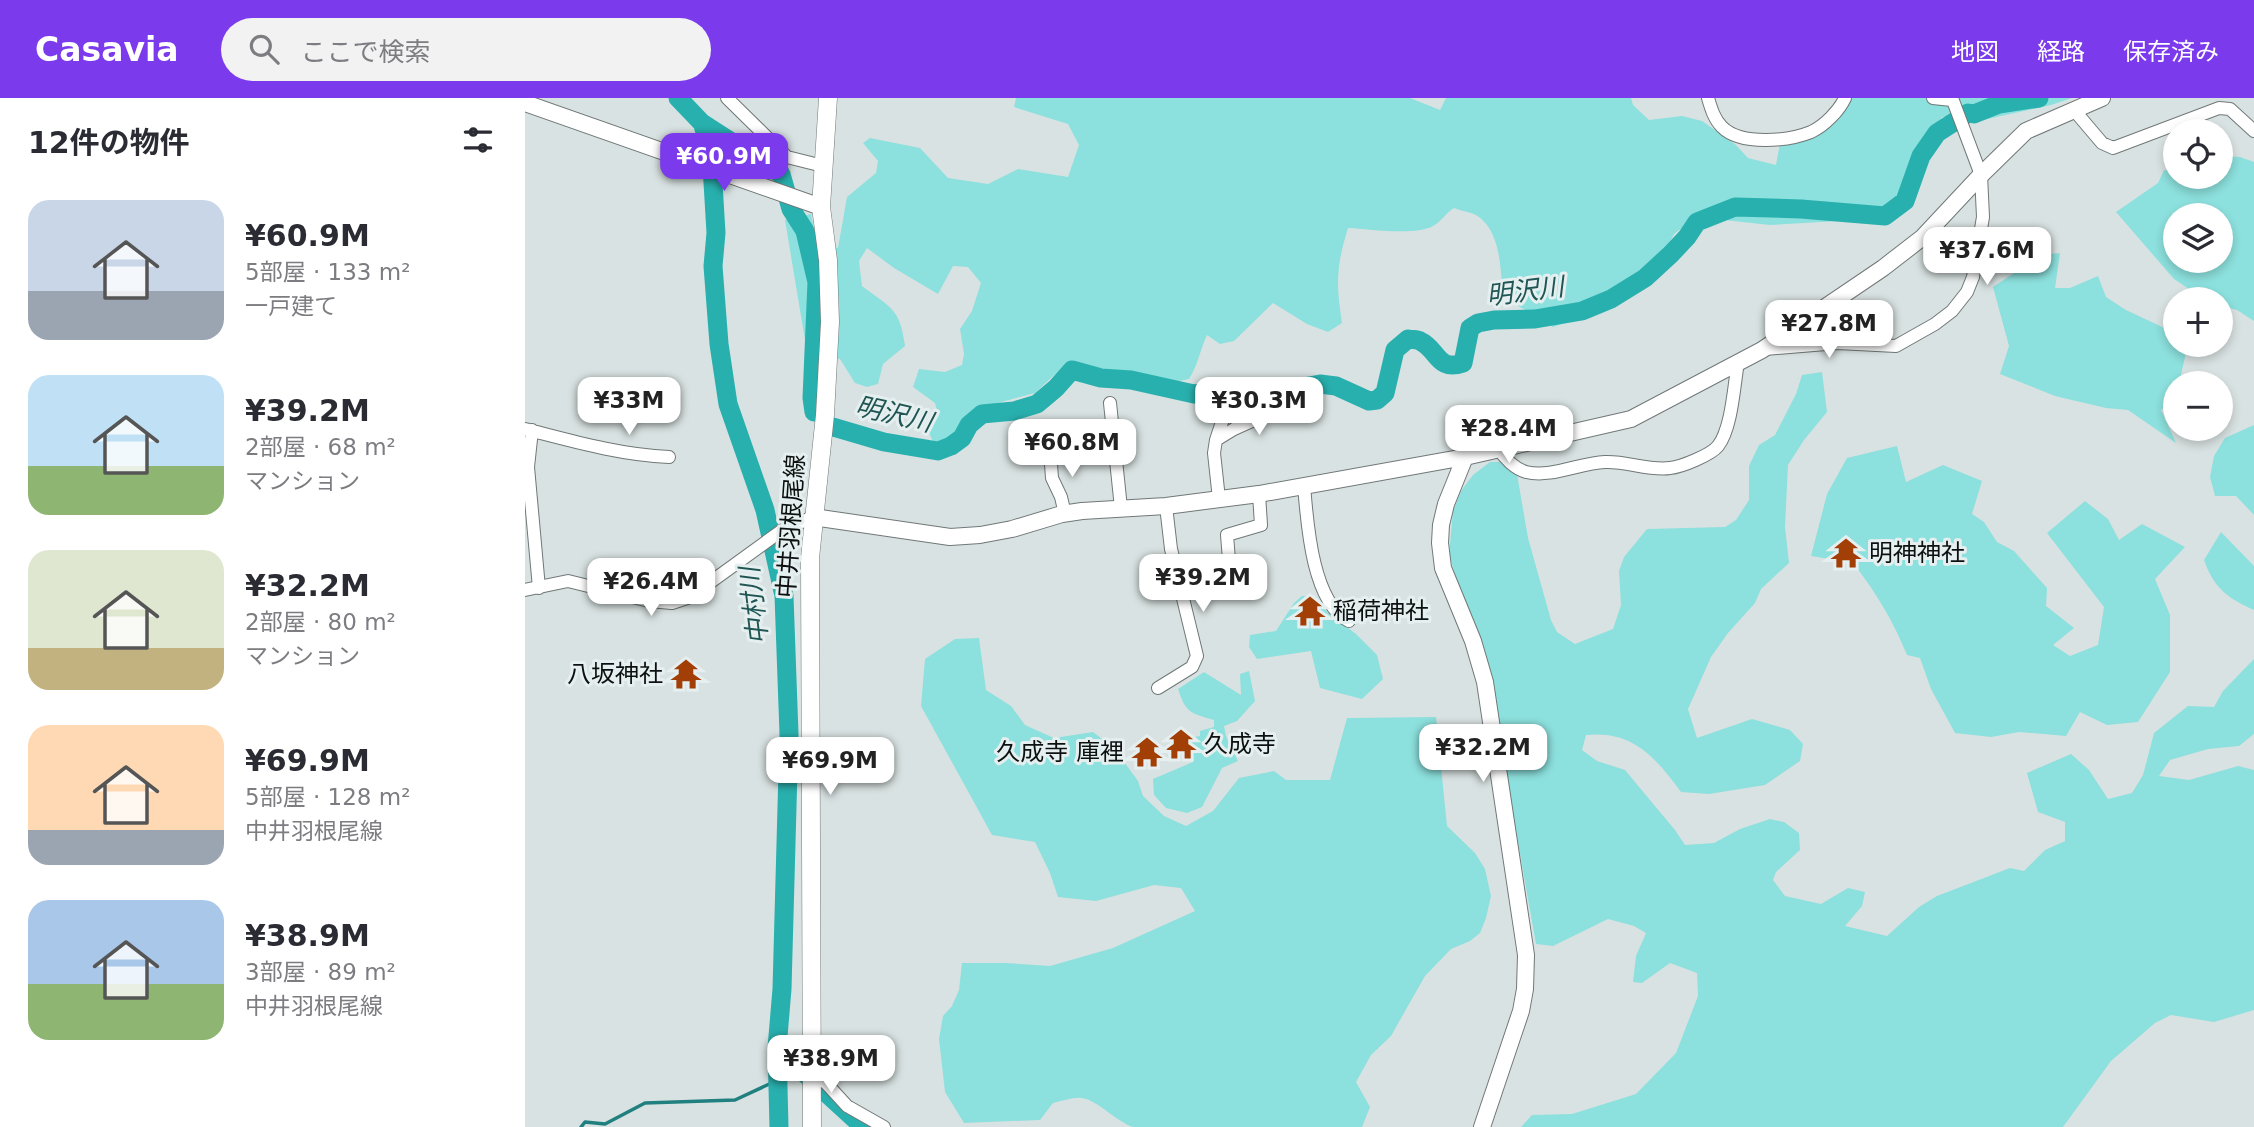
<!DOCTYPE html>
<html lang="ja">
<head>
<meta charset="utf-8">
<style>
	body { margin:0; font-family:"DejaVu Sans","Noto Sans JP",sans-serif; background:#f2f2f3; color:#2b2b33; height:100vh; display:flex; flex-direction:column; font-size:26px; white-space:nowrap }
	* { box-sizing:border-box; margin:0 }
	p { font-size:23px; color:#7c7c81 }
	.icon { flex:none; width:38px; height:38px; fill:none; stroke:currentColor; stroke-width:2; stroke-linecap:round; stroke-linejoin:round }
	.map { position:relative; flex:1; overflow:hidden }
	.details { display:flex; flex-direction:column; background:#fff; width:525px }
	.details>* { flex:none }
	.tools { position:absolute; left:1638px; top:21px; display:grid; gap:14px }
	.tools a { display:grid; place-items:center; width:70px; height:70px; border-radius:50%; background:#fff; box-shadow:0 4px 10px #0003; font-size:35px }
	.price { position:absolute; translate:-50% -60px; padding:0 16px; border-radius:14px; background:#fff; color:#222; font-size:23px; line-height:46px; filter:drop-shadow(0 2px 4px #0008) }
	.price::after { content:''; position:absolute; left:50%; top:42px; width:21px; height:16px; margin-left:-10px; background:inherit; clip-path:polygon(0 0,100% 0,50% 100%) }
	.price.on { background:#7c3aed; color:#fff }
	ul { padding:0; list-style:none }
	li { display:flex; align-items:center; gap:21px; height:175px; padding:0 28px }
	li span { display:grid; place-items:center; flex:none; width:196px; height:140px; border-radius:21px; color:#555 }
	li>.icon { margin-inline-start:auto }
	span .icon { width:84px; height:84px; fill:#fffc; stroke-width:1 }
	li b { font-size:30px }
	h2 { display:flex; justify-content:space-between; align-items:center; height:84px; padding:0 28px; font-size:30px }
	header { display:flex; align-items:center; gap:42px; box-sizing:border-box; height:98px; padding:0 35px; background:#7c3aed; color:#fff }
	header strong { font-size:33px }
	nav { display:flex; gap:38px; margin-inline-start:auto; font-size:24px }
	.search { width:490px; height:63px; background:#f2f2f3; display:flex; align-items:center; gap:18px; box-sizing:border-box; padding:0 24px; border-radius:38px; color:#7c7c81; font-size:26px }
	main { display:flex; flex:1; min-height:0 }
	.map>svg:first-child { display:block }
	.green { fill:#8ce0dd; fill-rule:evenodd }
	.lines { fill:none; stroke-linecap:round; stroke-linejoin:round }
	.stream { stroke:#20807f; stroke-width:3.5 }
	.river { stroke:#28b0ae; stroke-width:19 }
	.minor-casing { stroke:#707877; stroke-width:14 }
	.tertiary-casing { stroke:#707877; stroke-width:18 }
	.secondary-casing { stroke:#707877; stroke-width:19 }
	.minor { stroke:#fff; stroke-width:12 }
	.tertiary { stroke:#fff; stroke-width:16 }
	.secondary { stroke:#fff; stroke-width:18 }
	.labels { text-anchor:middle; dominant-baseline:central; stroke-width:6; stroke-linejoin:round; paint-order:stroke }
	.street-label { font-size:24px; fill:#0d1010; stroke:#e6efef }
	.poi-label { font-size:24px; fill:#0d1010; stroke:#e6efef; text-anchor:start }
	.water-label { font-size:26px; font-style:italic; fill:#1f5553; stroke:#e6efef }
</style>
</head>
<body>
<header>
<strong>Casavia</strong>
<div class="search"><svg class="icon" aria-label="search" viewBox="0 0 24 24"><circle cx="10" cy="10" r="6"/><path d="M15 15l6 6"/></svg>ここで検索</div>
<nav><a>地図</a><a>経路</a><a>保存済み</a></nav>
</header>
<main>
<section class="details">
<h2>12件の物件<svg class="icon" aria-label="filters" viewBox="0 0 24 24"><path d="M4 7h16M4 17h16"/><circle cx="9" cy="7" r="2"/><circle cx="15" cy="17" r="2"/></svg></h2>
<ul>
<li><span style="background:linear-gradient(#c9d6e8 65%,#9aa5b1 0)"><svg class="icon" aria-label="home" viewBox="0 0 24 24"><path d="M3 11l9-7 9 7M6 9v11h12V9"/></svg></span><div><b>¥60.9M</b><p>5部屋 · 133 m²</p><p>一戸建て</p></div></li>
<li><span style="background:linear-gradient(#bfe0f5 65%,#8fb573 0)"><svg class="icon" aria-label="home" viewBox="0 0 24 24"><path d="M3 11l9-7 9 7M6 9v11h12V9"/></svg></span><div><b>¥39.2M</b><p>2部屋 · 68 m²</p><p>マンション</p></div></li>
<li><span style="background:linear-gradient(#dfe7d0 70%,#c2b280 0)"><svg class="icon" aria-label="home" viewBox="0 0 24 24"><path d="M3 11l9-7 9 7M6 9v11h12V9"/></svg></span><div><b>¥32.2M</b><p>2部屋 · 80 m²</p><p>マンション</p></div></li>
<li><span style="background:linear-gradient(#ffd9b3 75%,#9aa5b1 0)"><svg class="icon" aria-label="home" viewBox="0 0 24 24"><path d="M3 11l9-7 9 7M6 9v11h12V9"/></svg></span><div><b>¥69.9M</b><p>5部屋 · 128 m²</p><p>中井羽根尾線</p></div></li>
<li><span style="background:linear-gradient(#a9c7e8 60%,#8fb573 0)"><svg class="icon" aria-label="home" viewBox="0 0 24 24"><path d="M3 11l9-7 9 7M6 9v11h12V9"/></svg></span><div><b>¥38.9M</b><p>3部屋 · 89 m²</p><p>中井羽根尾線</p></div></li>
</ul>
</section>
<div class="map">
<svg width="1729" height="1029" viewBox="0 0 1729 1029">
	<rect width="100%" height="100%" fill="#d9e2e2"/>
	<path class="green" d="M491,0H885L915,12L921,0H1106L1108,7L1124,22L1157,18L1177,23L1210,46L1223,60L1251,67L1255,45L1267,46L1317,17L1315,0H1547L1526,7L1449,24L1417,19L1368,105L1331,122L1245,127L1172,119L1149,136L1126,182L1085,210L1028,229L995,209L978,195C975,170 976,132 951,117C945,114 936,113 929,110C921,115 916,124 908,128C890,138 844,131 823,130C811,169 811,185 817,225L803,234L782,226L748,205L709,243L695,246L682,237C675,252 673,267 664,281L650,284L543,264L510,295L454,310L425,340L408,344L403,332L413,316L410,305L388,289L394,271L420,274L437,267L439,256L435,231L447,213L456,185L443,169L428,168L413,196L369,170L342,150L334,163L337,188C366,210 375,210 380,248L358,266L353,286L342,289L330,285L315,261L282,254L260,122L286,116L292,146L313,150L322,99L351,75L353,63L338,45L345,40L395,50L423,80L463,86L493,71L543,79L554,47L543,26L489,9Z
		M1696,58L1715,59L1729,64V229V223L1712,212L1696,208V201H1679L1649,181L1591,114L1633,85L1639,72L1650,73V79H1696ZM1650,117H1696V163H1650Z
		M1535,155L1530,190H1545L1573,178L1581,199L1601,212L1650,235V247H1659L1661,255L1654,285H1650C1650,299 1647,304 1636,312L1651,345L1603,312L1581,310L1530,298L1475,276L1484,248L1468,189L1516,157Z
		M1297,274L1302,314L1279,342L1263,367L1260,429L1264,465L1236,491L1230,505L1203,535L1186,559L1163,611L1172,640L1227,621L1265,632L1278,646L1275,663L1240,687L1184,696L1156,694C1130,659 1108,632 1061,637L1057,652L1072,663L1100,672L1150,732L1160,747L1189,745L1215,731L1245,721L1259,724L1274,735L1275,752L1251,774L1248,782L1260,798L1296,806L1323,790L1340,794L1337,808L1320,828L1362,838L1394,809L1412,798L1485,770L1499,773L1520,752L1540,743V724L1513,714L1502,675L1546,656L1564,672L1583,701L1607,695L1618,677L1629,635L1663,608L1689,609L1698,593L1729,561V636L1714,648L1683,651L1645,662L1634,678L1664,682L1713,668L1729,672V912L1689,924L1646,917L1630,925L1586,963L1538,1029H996L1007,1017L1047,1016L1111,996L1151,955L1173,898L1172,875L1145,865L1117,885L1108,884L1111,858L1121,835L1109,828L1083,821L1028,848L1011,846L985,699L947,530L924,457L928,413L936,393L948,377L965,364H980L992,376L1003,440L1026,522L1032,534L1050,546L1088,531L1096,507L1094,473L1099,459L1122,431L1200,429L1211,422L1224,402V368L1234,347L1250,337L1271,296L1277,277Z
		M1729,327V417L1711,398H1690L1685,379L1689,358L1700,340Z
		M1372,348L1381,384L1418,367L1457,383L1447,416L1459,424L1472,444L1489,453L1522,490L1521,508L1549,530L1528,547L1545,558L1573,547L1579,509L1522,435L1560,403L1583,421L1594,442L1617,426L1660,449L1630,481L1645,517V574L1613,624L1582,627L1555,614L1541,638L1494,634L1466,639L1430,635L1406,591L1395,560L1382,557C1368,523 1351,494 1328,465L1286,458L1302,396L1322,360Z
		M1696,434L1729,468V512C1702,500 1689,490 1679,462Z
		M777,498L790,499L803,515L831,536L852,557L858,581L837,601L795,590L786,553L732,561L724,549L725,537L751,533L769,505Z
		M454,540L461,592L486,608L500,627L529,640L568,634L589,650L613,683L618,698L639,718L661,728L688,713L714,680L749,673L761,682H805L822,620L911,619L922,728L950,755L960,771L966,798L961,820L955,835L945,843L926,851L900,878L866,938L846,957L831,984L845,1009L837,1029H608C590,1023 574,1003 557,1000C549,999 537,1003 528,1005L515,1022L439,1025L420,994L414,941L418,918L427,908L434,892L437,865H480L525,868L588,850L670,813L656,790L629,787L571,803L533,799L525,775L510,744L467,737L396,608L400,561L430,541Z
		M724,573L730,603L712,623L699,628L701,638L713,663L697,670L677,709L662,715L641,710L629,697L628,681L668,664L664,640L675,638V633L689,629V622C665,615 661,615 653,591L679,574L716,597L715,576Z"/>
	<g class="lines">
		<path class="stream" d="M56,1029L60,1024L80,1026L120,1005L210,1002L253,982"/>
		<path class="river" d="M153,0L177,25L186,51L191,135L188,168L194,246L203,306L240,412L259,498L264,636L257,891L252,950L254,1029
			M177,25L256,76L266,111L280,133L292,184L287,300L289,314
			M308,329L359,344L413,353L426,348L437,340L444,327L457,316L489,313L512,306L531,290L547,272L576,280L606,282L669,296L708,291H768L795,286L811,288L844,303L852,302L860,295L870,252L883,241C887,242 892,241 895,243C913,251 912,274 938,265L945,230L953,225L969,222L1010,221L1057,213L1086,201L1120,180L1146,156L1162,139L1172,124L1210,109L1276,111L1360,118L1380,103L1396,58L1412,35L1443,15L1449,16L1474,6L1514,0
			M252,950L333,1024L344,1029"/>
		<g class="minor-casing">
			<path id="minor" d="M202,0L262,59L298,68
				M1183,0C1186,10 1189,21 1197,29C1216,48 1264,43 1286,34C1299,28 1314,13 1320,0
				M1408,0L1427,2
				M1549,12L1577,45L1588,50L1694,10L1705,11L1729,33
				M1240,251L1313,245L1371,248L1410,226L1427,213L1442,194L1448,179L1458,119L1456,77L1427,0
				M692,288L699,318L691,342L689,355L694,401
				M585,305L596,410
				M0,331C47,343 95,357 144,359
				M7,332L3,369L14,490
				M691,342L709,331L762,307
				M973,350C979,360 990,371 1001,374C1027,380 1054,365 1080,364C1102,363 1124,373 1145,370C1156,369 1186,357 1193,348C1207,330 1209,287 1213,264
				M525,352L527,380L536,399L540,416
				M779,387C782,424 787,505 824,523
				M706,487L702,437L736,427L734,396
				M0,492L43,483L124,503L147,505L165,499L256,433L288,419
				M633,590L667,569L672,558L646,451L641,408
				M287,978L301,985L322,1008L359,1029"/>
		</g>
		<g class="tertiary-casing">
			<path id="tertiary" d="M0,5L296,109
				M940,359L921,406L916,427L915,445L918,470L948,543L960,584L1001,857L1000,891L996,913L957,1029
				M288,419L425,439L455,437L487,431L537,416L557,413L641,408L734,396L940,359L1106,321L1237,252L1358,170L1398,139L1456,77L1501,33L1577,0"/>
		</g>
		<g class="secondary-casing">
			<path id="secondary" d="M287,1029L285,460L300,317L305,224L303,162L296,109L303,0"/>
		</g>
		<use href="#minor" class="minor"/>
		<use href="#tertiary" class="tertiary"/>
		<use href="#secondary" class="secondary"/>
	</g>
	<defs>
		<g id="temple-bare" transform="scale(2.415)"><path d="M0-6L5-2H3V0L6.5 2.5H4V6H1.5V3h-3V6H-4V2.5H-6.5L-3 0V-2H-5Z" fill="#a23f07" stroke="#e6efef" stroke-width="2.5" paint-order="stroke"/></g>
	</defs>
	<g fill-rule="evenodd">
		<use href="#temple-bare" x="1321" y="455"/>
		<use href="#temple-bare" x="785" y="513"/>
		<use href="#temple-bare" x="161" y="576"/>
		<use href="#temple-bare" x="656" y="646"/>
		<use href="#temple-bare" x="622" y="654"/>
	</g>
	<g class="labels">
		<g class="street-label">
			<text transform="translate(266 428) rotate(-86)">中井羽根尾線</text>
		</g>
		<g class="poi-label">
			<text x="1344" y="455">明神神社</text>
			<text x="808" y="513">稲荷神社</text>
			<text x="138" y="576" text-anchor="end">八坂神社</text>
			<text x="679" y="646">久成寺</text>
			<text x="599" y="654" text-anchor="end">久成寺 庫裡</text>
		</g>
		<g class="water-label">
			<text transform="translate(1000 193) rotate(-7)">明沢川</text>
			<text transform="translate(369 316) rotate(13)">明沢川</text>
			<text transform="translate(229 508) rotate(-97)">中村川</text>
		</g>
	</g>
</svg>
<div class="tools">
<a><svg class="icon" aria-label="locate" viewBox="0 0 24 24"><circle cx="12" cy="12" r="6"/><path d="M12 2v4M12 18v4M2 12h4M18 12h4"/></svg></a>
<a><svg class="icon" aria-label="layers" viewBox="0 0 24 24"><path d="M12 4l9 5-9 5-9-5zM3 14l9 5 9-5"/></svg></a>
<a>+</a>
<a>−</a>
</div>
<b class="price on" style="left:199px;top:95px">¥60.9M</b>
<b class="price" style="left:1462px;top:189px">¥37.6M</b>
<b class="price" style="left:1304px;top:262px">¥27.8M</b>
<b class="price" style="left:104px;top:339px">¥33M</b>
<b class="price" style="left:734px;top:339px">¥30.3M</b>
<b class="price" style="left:984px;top:367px">¥28.4M</b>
<b class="price" style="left:547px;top:381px">¥60.8M</b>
<b class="price" style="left:678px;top:516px">¥39.2M</b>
<b class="price" style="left:126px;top:520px">¥26.4M</b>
<b class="price" style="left:958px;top:686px">¥32.2M</b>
<b class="price" style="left:305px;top:699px">¥69.9M</b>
<b class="price" style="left:306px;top:997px">¥38.9M</b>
</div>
</main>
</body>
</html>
